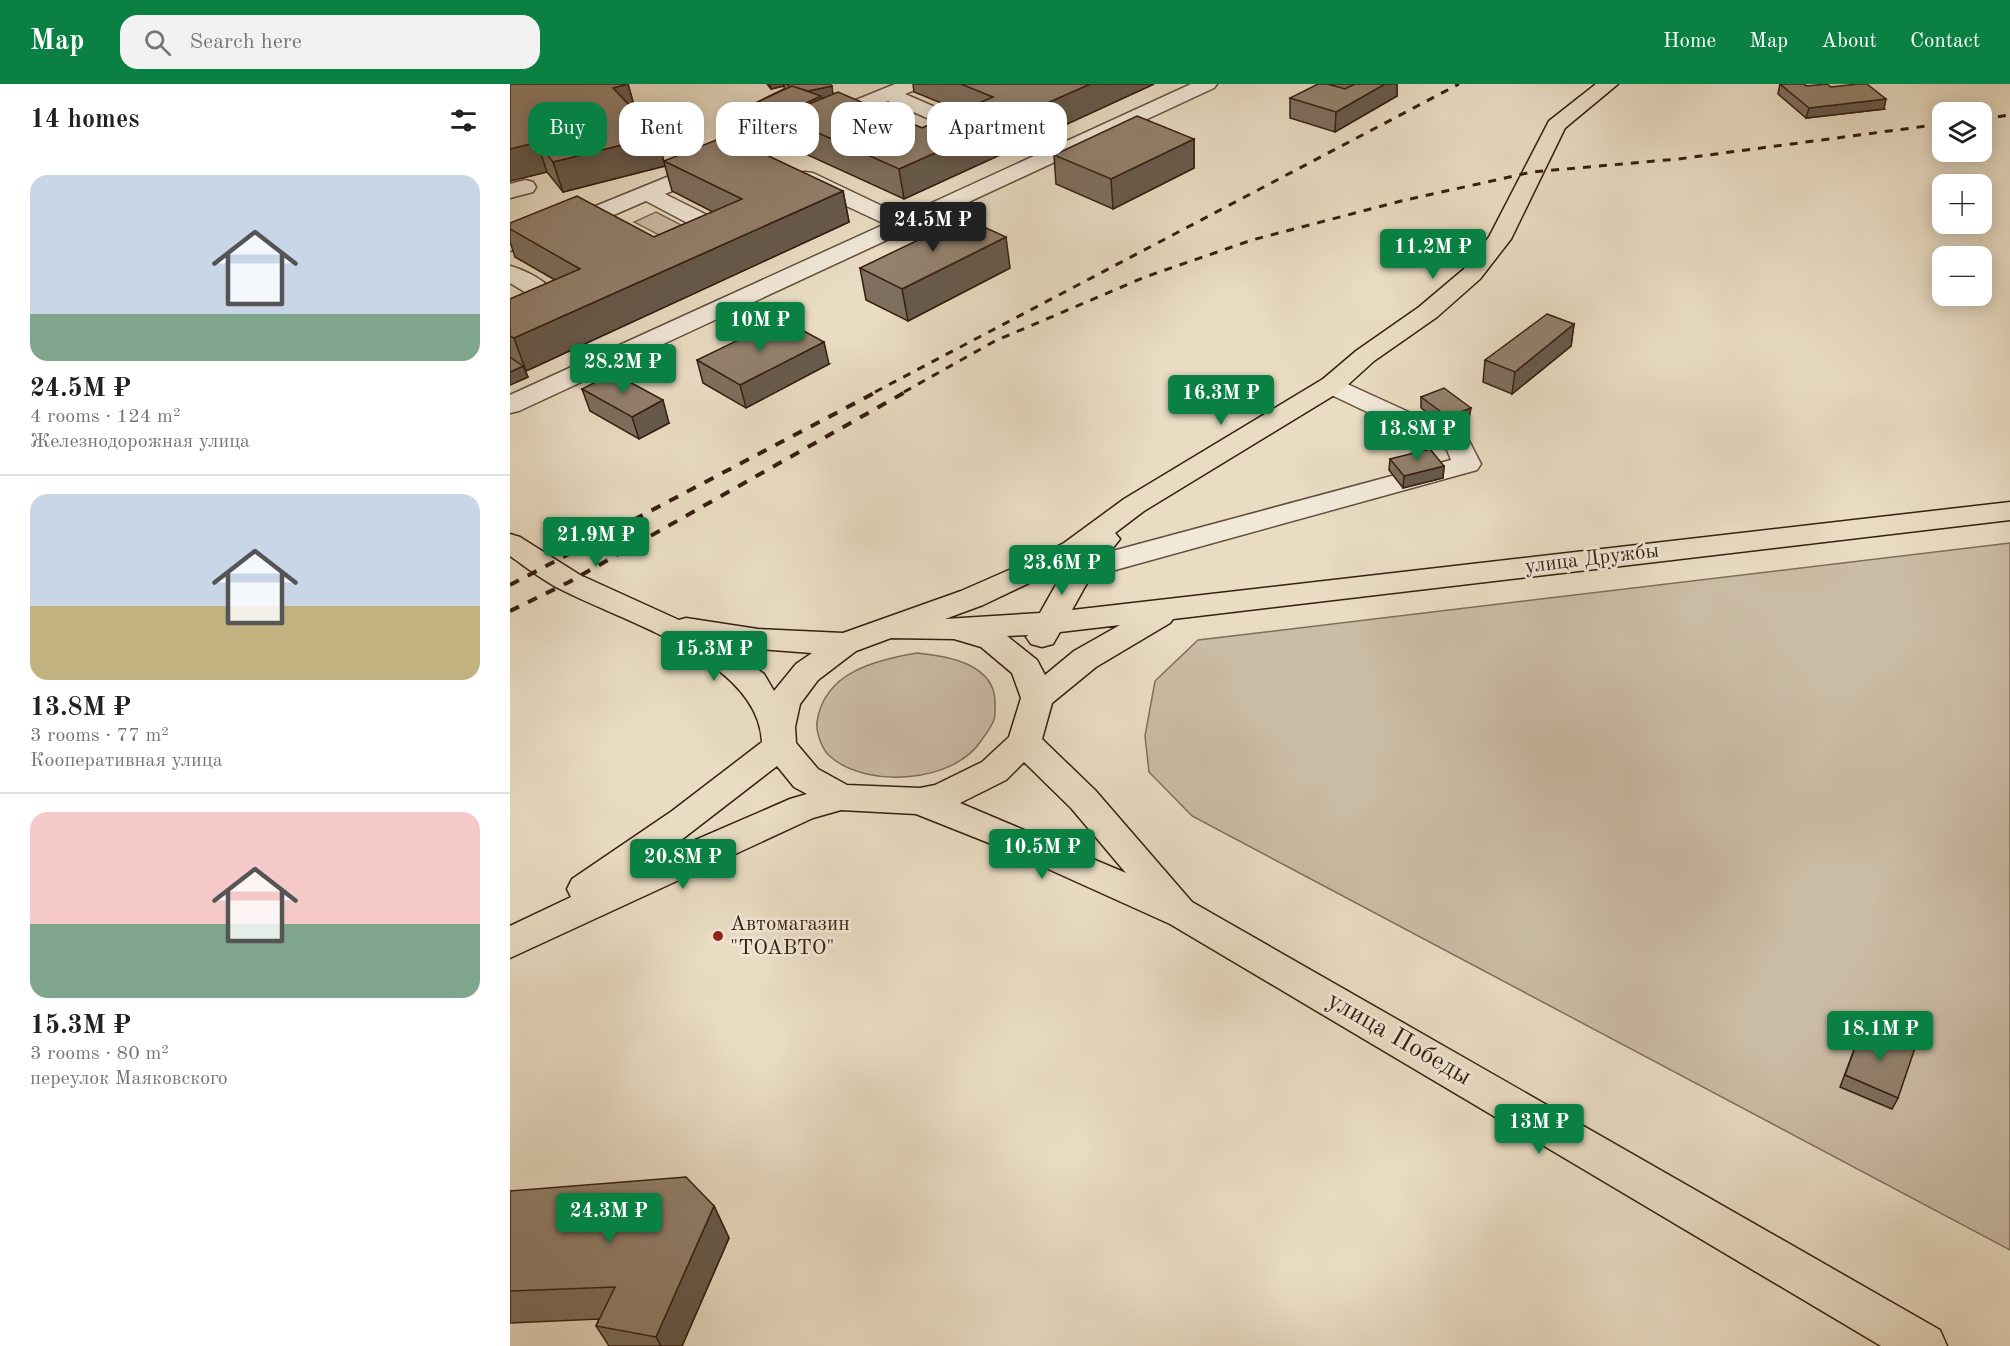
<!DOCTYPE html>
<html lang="en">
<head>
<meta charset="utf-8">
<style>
	body { margin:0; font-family:"Old Standard TT",serif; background:#f2f2f2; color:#202124; height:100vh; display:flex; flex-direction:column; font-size:22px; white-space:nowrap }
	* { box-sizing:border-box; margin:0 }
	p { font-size:20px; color:#757577 }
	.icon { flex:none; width:33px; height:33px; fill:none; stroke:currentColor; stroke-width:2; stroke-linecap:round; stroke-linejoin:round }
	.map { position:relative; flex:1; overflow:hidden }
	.side { display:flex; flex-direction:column; background:#fff; width:510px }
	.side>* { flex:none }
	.guide { position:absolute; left:18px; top:18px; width:570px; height:54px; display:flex; gap:12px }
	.fabs { position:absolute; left:1422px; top:18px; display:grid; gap:12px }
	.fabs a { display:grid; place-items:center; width:60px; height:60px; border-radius:12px; background:#fff; box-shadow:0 3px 15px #0003; font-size:30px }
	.price { position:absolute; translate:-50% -51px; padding:0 14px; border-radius:6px; background:#0b8043; color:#fff; font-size:20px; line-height:39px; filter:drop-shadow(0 2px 3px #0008) }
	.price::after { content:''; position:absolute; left:50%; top:36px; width:18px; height:14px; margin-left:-9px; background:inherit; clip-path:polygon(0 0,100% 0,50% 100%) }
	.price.active { background:#222; color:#fff }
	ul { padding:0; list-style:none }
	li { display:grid; align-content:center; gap:12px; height:318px; padding:0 30px }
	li+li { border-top:2px solid #e0e0e0 }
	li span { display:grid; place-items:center; height:186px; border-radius:18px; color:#555 }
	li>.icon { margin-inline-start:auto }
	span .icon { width:108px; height:108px; fill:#fffc; stroke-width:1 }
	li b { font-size:26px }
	h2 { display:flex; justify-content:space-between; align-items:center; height:72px; padding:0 30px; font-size:26px }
	.chip { padding:0 21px; border-radius:18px; background:#fff; box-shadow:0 3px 15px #0003; font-size:21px; line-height:54px }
	.chip.active { background:#0b8043; color:#fff }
	header { display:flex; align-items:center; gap:36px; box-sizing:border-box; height:84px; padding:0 30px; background:#0b8043; color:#fff }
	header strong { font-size:28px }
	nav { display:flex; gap:33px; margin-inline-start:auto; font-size:21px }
	.search { width:420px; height:54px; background:#f2f2f2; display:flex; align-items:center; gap:15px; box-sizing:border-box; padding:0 21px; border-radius:18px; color:#757577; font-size:22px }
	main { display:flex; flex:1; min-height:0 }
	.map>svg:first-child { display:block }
	.green { fill:#cbbca5; stroke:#806d5a; stroke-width:1.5 }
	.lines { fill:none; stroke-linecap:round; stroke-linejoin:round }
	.minor-casing { stroke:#634e3d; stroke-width:3 }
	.major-casing { stroke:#361e10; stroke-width:3 }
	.minor { fill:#f1e8d8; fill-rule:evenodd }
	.major { fill:#e9dcc3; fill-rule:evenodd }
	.rail-far1 { stroke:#361e10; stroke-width:3; stroke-dasharray:8 8; stroke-linecap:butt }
	.rail { stroke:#361e10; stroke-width:4; stroke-dasharray:10 10; stroke-linecap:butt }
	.wall { fill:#7e6f5e; stroke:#361e10; stroke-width:1.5 }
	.shaded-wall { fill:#675a4c; stroke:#361e10; stroke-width:1.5 }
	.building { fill:#93816d; stroke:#361e10; stroke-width:1.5 }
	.poi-dot { fill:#8f2418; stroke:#f1e8d8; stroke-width:2 }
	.labels { text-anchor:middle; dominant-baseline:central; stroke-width:5; stroke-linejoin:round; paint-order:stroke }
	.street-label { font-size:21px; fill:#361e10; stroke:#f1e8d8 }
	.poi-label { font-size:21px; fill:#361e10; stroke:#f1e8d8; text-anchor:start }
	.near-street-label { font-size:26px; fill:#361e10; stroke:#f1e8d8 }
</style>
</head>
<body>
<header>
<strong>Map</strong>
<div class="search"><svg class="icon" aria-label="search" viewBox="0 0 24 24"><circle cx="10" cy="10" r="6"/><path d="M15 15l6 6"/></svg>Search here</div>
<nav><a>Home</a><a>Map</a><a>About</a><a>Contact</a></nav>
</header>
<main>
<section class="side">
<h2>14 homes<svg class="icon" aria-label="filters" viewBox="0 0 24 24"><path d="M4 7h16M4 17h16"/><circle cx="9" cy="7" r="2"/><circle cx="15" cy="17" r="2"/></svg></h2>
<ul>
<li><span style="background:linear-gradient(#c9d6e8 75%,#7fa58c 0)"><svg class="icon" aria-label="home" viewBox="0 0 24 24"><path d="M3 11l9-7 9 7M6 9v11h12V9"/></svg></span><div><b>24.5M ₽</b><p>4 rooms · 124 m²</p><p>Железнодорожная улица</p></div></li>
<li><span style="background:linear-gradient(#c9d6e8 60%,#c2b280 0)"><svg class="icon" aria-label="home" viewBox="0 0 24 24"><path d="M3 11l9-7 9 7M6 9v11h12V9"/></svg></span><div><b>13.8M ₽</b><p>3 rooms · 77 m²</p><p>Кооперативная улица</p></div></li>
<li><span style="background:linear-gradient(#f6c9c9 60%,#7fa58c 0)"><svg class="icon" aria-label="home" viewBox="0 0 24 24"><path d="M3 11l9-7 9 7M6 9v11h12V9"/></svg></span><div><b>15.3M ₽</b><p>3 rooms · 80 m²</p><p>переулок Маяковского</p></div></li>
</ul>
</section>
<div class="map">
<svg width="1500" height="1262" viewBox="0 0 1500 1262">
	<rect width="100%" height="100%" fill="#e9dcc3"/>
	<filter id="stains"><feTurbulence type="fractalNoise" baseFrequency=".00333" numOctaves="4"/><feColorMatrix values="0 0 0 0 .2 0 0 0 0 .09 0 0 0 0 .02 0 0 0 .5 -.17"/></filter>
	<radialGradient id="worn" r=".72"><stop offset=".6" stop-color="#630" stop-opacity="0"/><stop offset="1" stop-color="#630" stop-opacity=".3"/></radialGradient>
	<path class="green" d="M146,128L173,142L151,152L124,138Z
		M1500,459V1166L682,732L639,688L635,652L645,597L688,556Z
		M407,569C438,572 487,580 485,621C485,626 486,633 483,638C480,645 475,651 471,657C443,699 358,704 322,674C312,667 306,649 307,638C314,588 366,576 407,569Z"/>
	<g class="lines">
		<g class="minor-casing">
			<path id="minor" d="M385,0H412L409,4L395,10L455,36L458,40L455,44C442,51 427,62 412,58L409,54L412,50L431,40L378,17L155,110L209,137L212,142C207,157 185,165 170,161L167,156L170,151L187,144L136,117L92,136L0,167V152L76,126Z
				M681,0H707L704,4L9,327L0,329V311L375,140L287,99L284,94L287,89L295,88L303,89L393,132Z
				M15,96L23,98L26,103L23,108L0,114V100Z
				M0,182C15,186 40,198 46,212L43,217L0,236V220L18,210L0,199Z
				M822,293L958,355L971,380L967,386L580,493L569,495L558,493L554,486L558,479L941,376L937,366L813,307L809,301L813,295Z"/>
		</g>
		<g class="major-casing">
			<path id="major" d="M1086,0H1108L1055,44L1001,155L970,195L927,233L864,277L831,307L634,427L605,449L610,455L582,490L562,526L1500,418V436L663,535L660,539L586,583L542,619L532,655L585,706L682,818L1430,1246L1437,1262H1371L660,840L494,765L406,730L331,726L303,734L0,874V842L61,813L57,805L62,795L162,727L252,658C249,576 111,537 50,505C32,496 16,483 0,472V450L10,453L70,491L169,536L176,534L248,545L333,549L451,507L515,479L554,459L614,415L813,295L846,267L909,223L954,185L979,153L1039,37ZM557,481L530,529L435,535L473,521ZM610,541L564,567L535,591L527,576L497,552L518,551L516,553L521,560L532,563L543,560L550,548ZM381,554L444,555L471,563L502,589L511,614L499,653L472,678L425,701L410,704L337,701L308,685L286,659L285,643L290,620L308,596L346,567ZM214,560L248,565L302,569L286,580L264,607L254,590ZM514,678L561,724L616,789L450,719L496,696ZM267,682L284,703L297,710L280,715L153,770Z"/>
		</g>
		<use href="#minor" class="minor"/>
		<use href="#major" class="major"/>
		<path class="rail-far1" d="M1472,35L1500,31
			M365,308L949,0
			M394,308L485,257L635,193L742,156L891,117L1022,88L1168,75L1432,40"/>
		<path class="rail" d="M0,501L368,307
			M0,527L59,498L397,307"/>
	</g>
	<path class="wall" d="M0,0H118L126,28L154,77L333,107L339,138L16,287L15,286L18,293L0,301V215L45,196L5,173L0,158V139L144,153L203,128L162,107L155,82L53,108L37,88L0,97Z
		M257,0H320L323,10L412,44L451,27L404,8L403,0H644L394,115L276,61L274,51L270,53L241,42L237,23L274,5V2L261,5Z
		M819,0H887V12L825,48L780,34V14L824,2Z
		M1270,0L1321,3L1374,25L1296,34L1268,10Z
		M684,55V84L603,125L546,100L544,71Z
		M350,184H500L398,237L356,216Z
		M1064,240L1061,262L1002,310L973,298L975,276Z
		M187,276L319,280L236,324L193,299Z
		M72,305L159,339L129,355L80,327Z
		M911,313L959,335L937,344L911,324Z
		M880,375L934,382L933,394L893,404L879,386Z
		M1353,942L1388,1014L1382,1025L1330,1003Z
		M0,1107L204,1122L219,1154L172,1262H99L86,1242L89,1235L0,1239Z"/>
	<path class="shaded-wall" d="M118,0L126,29L103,4Z
		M260,0H273L274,2L261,5Z
		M580,0H644L394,115L389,85Z
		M875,0H887V12L825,48L826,28Z
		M322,2L323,12L312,14L315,32H270L274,51L270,53L266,33L286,10Z
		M1376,15L1374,25L1296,34L1299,24Z
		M148,52L155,82L53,108L43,78Z
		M684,55V84L603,125L601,95Z
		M27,58L37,88L0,97V65Z
		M333,107L339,138L16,287L4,254Z
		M496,153L500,184L398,237L392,205Z
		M1064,240L1061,262L1002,310L1005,288Z
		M314,258L319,280L236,324L230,301Z
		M13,282L18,293L0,301V288Z
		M153,316L159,339L129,355L122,333Z
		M961,324L959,335L937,344L938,333Z
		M934,382L933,394L893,404L894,392Z
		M204,1122L219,1154L172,1262H151L146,1253Z"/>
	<path class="building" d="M0,0H118L103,4L148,52L43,78L27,58L0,65Z
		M277,0H320L322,2L298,7L282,2L280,3Z
		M451,0H580L389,85L270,32L328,8L412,44L483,13Z
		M808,0H817L835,5L845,0H875L826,28L780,14Z
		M1270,0H1294L1296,2L1317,0L1321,3L1348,0H1357L1376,15L1299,24Z
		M282,2L311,12L266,33L237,23Z
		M627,32L684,55L601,95L544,71Z
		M216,52L333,107L4,254L0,252V215L70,185L0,145V139L67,112L144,153L232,115L154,77Z
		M454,134L496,153L392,205L350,184Z
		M1037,230L1064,240L1005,288L975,276Z
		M281,240L314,258L230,301L187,276L255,243L266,248Z
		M0,273L13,282L0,288Z
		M103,289L153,316L122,333L72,305Z
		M934,304L961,324L938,333L911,313Z
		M920,365L934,382L894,392L880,375Z
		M1353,942L1405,964L1388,1014L1335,991Z
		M176,1093L204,1122L146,1253L86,1242L105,1203L0,1207V1107Z"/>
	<circle class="poi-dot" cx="208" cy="852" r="6"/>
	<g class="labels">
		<g class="street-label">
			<text transform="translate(1082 475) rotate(-7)">улица Дружбы</text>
		</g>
		<g class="poi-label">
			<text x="220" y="840">Автомагазин<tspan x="220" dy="24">"ТОАВТО"</tspan></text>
		</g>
		<g class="near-street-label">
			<text transform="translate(889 955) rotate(30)">улица Победы</text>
		</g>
	</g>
	<rect width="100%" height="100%" filter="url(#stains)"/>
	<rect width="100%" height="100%" fill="url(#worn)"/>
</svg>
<div class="fabs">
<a><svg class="icon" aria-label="layers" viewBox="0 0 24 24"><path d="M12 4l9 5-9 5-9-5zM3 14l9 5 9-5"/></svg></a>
<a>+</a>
<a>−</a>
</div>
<b class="price active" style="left:423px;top:169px">24.5M ₽</b>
<b class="price" style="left:923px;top:196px">11.2M ₽</b>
<b class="price" style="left:250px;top:269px">10M ₽</b>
<b class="price" style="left:113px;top:311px">28.2M ₽</b>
<b class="price" style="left:711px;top:342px">16.3M ₽</b>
<b class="price" style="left:907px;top:378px">13.8M ₽</b>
<b class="price" style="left:86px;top:484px">21.9M ₽</b>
<b class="price" style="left:552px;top:512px">23.6M ₽</b>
<b class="price" style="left:204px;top:598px">15.3M ₽</b>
<b class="price" style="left:532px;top:796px">10.5M ₽</b>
<b class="price" style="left:173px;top:806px">20.8M ₽</b>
<b class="price" style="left:1370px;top:978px">18.1M ₽</b>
<b class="price" style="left:1029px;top:1071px">13M ₽</b>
<b class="price" style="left:99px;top:1160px">24.3M ₽</b>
<div class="guide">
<a class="chip active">Buy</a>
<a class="chip">Rent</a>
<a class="chip">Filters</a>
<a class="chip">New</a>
<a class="chip">Apartment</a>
</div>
</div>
</main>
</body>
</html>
